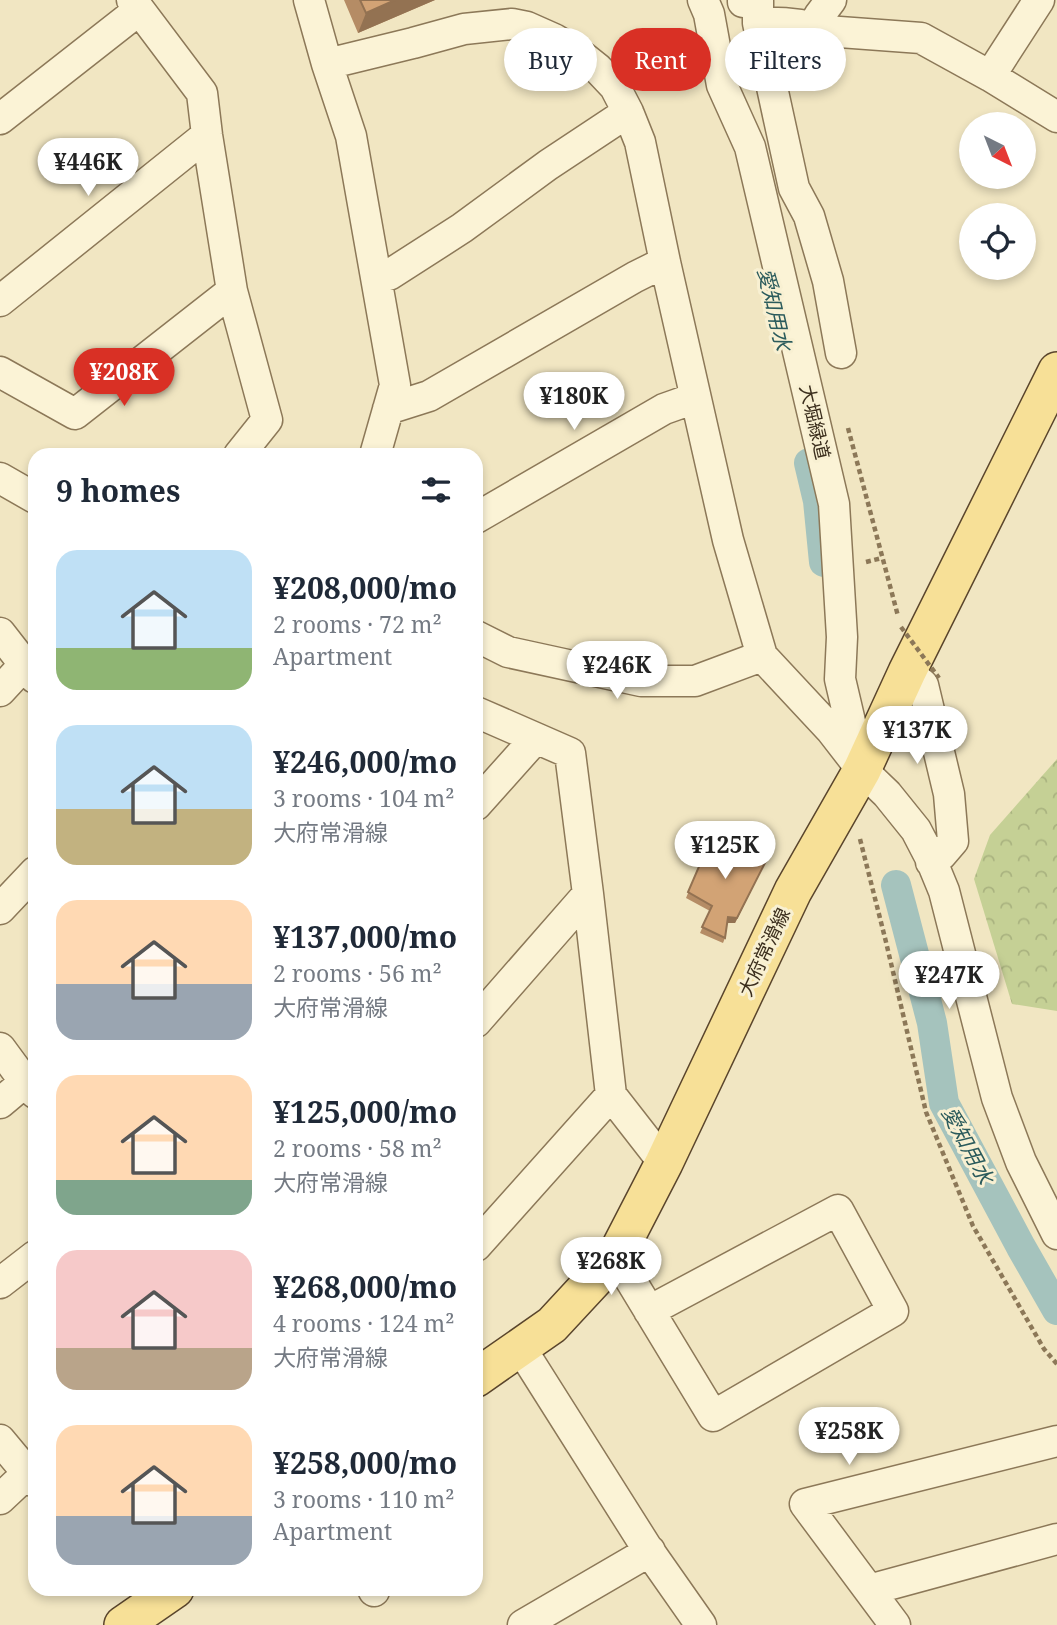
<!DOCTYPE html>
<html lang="en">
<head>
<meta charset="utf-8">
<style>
	body { margin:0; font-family:"Noto Serif","Noto Sans JP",serif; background:#f6f6f7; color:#1f2937; height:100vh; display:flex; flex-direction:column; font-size:26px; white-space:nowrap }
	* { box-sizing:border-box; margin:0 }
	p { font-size:23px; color:#747a83 }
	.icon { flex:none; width:38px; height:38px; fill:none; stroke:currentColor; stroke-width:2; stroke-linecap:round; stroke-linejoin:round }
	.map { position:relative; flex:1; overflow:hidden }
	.drawer { position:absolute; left:28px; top:448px; width:455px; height:1148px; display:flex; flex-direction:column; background:#fff; border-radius:21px; box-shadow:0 4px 10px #0003 }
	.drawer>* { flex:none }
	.banner { position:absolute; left:504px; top:28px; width:448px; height:63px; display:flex; gap:14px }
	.needle { width:46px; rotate:138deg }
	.fabs { position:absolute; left:959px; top:112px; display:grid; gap:14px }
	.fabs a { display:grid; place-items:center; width:77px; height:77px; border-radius:50%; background:#fff; box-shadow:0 4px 10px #0003; font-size:35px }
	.price { position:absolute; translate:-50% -60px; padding:0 16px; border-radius:24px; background:#fff; color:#222; font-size:23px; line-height:46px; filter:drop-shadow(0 2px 4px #0008) }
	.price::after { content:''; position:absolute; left:50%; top:42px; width:21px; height:16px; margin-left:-10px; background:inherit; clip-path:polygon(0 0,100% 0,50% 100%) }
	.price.current { background:#d93025; color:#fff }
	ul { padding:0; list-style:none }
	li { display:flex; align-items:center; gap:21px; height:175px; padding:0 28px }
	li span { display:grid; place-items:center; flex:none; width:196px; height:140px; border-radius:21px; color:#555 }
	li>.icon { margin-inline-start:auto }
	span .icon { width:84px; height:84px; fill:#fffc; stroke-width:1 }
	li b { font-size:30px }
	h2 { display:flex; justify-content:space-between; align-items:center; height:84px; padding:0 28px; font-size:30px }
	.pill { padding:0 24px; border-radius:32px; background:#fff; box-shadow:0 4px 10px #0003; font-size:24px; line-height:63px }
	.pill.current { background:#d93025; color:#fff }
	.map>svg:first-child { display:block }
	.forest { fill:url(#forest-crowns) }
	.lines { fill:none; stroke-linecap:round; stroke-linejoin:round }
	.canal { stroke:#a5c3bd; stroke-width:30 }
	.minor-casing { stroke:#8c7858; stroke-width:33 }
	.major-casing { stroke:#5a452c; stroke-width:40 }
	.path { stroke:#8c7858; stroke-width:4.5; stroke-dasharray:5 3.5; stroke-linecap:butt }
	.minor { stroke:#fbf3d6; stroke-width:30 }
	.major { stroke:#f7e097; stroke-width:37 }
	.path-bridge { stroke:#8c7858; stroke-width:4.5; stroke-dasharray:5 3.5; stroke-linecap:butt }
	.wall { fill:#b58c65 }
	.shaded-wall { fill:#937252 }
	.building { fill:#d2a375; stroke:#937252; stroke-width:2 }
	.labels { text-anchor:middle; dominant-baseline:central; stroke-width:6; stroke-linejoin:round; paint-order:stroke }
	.street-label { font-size:19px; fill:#3b2e1d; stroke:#f8f0d2 }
	.water-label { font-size:21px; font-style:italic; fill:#2b5b5c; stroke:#f8f0d2 }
</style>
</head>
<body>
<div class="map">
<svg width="1057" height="1625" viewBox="0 0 1057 1625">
	<defs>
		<pattern id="forest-crowns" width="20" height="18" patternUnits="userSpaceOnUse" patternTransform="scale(1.75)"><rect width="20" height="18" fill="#c5d095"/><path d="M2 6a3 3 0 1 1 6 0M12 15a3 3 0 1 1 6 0" fill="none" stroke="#aab380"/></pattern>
	</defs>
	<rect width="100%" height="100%" fill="#f1e6c2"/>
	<path class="forest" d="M1057,759V1011L1012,1004L974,879L990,835Z"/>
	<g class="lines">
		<path class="canal" d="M809,463L818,501L824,562
			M896,885L932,1023L944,1103L1021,1247L1057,1310"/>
		<g class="minor-casing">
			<path id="minor" d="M132,0L202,93L207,135L232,291L267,420L239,455
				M309,0L327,64L351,136L395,385L375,455
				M703,0L709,14L722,85L750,147L834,504L842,637L840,679L859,760
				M743,0V2L758,1V23L794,188L809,216L828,281L841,353
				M758,23C780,22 805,24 826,31L921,38L990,76L1057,117
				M817,28L819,16L831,0
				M327,64L413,43L464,29L512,24L527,27L554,39L578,53L598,69L615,87L628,112L640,142L665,262L728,540L762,656L831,730L862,770L887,794L916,830L930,857L944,891L997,1098L1021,1162L1057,1234
				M990,76L1039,0
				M0,119L139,10
				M376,276L389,275L462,228L548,165L628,112
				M0,301L207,135
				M0,372L75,414L232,291
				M388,409L429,396L635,277L665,262
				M0,478L35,498
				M476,518L664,409L695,398
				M0,633L35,678
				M476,636L508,652L641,681H695L762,656
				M907,672L923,685L949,794L953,841L941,855L931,862
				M0,691L25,664
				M476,712L570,753L588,894L611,1095L664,1163
				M476,805L535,739
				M0,909L35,872
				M476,1022L588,894
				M0,1048L25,1082L35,1093
				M0,1103L25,1082
				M476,1246L611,1095
				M616,1256L713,1416L893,1311L838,1210L649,1311
				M0,1283L35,1256
				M520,1347L647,1548L701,1625
				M0,1440L35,1482
				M0,1499L16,1484
				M373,1589L374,1591
				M869,1590L1057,1539
				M523,1625L650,1551
				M895,1625L805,1504L1057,1441"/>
		</g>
		<g class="major-casing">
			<path id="major" d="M476,1378L552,1325L616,1256L664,1163L793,891L862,770L907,672L1057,371
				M123,1625L175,1589"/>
		</g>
		<path class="path" d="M848,428L898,616
			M866,562L882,558
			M860,839L886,942L926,1112L973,1226L1044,1349L1057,1364"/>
		<use href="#minor" class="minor"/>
		<use href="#major" class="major"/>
		<path class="path-bridge" d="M901,627L939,678"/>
	</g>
	<path class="wall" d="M344,0H435L358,33Z
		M713,834L767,859L735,923H727L725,938L723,943L700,933L710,911L686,898Z"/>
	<path class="shaded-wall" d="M395,0H435L358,33L366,13Z
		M767,859L735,923H726L728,917Z"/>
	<path class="building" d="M360,0H395L366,13Z
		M713,834L767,859L737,918L728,917L725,938L702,927L712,906L688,892Z"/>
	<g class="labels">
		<g class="street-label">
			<text transform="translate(815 422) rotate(77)">大堀緑道</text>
			<text transform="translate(764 952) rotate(-65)">大府常滑線</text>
		</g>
		<g class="water-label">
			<text transform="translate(775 309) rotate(77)">愛知用水</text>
			<text transform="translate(968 1145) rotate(62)">愛知用水</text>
		</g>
	</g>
</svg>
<div class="fabs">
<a><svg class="needle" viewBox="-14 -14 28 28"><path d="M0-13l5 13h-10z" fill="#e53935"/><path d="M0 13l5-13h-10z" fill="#747a83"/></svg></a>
<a><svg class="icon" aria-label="locate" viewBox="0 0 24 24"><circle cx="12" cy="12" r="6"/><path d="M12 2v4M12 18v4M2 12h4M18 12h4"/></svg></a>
</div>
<b class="price" style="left:88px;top:198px">¥446K</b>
<b class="price current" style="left:124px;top:408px">¥208K</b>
<b class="price" style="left:574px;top:432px">¥180K</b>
<b class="price" style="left:617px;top:701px">¥246K</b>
<b class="price" style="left:917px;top:766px">¥137K</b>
<b class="price" style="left:725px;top:881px">¥125K</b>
<b class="price" style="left:949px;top:1011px">¥247K</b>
<b class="price" style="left:611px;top:1297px">¥268K</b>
<b class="price" style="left:849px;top:1467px">¥258K</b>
<div class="banner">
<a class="pill">Buy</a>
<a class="pill current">Rent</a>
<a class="pill">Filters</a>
</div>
<section class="drawer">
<h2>9 homes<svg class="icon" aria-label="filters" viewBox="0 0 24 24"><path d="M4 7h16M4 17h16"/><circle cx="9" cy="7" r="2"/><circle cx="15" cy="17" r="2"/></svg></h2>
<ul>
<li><span style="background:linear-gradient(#bfe0f5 70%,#8fb573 0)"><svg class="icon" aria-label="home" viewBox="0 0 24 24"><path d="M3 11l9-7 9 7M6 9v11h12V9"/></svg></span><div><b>¥208,000/mo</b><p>2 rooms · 72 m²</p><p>Apartment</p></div></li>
<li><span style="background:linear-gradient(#bfe0f5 60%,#c2b280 0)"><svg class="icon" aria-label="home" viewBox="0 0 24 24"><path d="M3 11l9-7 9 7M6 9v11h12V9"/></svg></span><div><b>¥246,000/mo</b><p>3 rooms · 104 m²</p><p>大府常滑線</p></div></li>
<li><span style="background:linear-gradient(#ffd9b3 60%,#9aa5b1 0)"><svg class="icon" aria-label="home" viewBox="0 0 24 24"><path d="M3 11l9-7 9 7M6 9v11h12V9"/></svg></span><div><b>¥137,000/mo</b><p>2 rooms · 56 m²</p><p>大府常滑線</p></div></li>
<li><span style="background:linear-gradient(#ffd9b3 75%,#7fa58c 0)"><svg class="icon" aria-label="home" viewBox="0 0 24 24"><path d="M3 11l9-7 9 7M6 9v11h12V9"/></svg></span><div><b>¥125,000/mo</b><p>2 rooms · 58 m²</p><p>大府常滑線</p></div></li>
<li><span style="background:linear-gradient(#f6c9c9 70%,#b9a48a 0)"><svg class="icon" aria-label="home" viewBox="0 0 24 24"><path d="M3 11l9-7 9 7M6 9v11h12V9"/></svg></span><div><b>¥268,000/mo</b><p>4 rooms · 124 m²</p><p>大府常滑線</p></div></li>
<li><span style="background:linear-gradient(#ffd9b3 65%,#9aa5b1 0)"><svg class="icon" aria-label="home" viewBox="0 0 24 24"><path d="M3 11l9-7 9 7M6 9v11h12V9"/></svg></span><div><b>¥258,000/mo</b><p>3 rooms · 110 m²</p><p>Apartment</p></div></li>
</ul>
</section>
</div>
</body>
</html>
